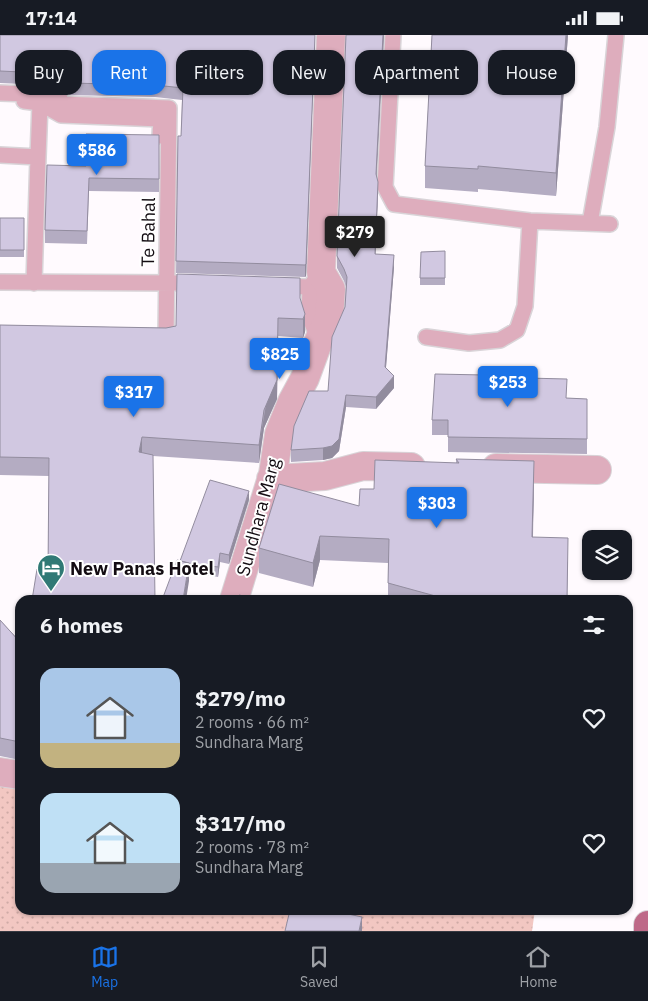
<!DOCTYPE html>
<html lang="en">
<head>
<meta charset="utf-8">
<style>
	body { margin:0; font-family:"IBM Plex Sans",sans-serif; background:#242831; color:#f1f3f6; height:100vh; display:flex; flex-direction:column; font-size:19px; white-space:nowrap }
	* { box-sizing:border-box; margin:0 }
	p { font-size:16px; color:#9ea1a6 }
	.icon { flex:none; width:28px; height:28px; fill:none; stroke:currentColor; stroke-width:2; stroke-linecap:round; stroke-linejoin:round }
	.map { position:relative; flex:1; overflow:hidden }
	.sheet { position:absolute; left:15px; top:560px; width:618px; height:320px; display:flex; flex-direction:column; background:#171b24; border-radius:15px; box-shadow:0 1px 4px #0004 }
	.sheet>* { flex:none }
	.banner { position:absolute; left:15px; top:15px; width:619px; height:45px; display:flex; gap:10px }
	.tools { position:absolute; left:582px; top:495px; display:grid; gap:10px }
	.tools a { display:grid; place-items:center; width:50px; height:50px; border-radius:10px; background:#171b24; box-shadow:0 1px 4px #0004; font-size:25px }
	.price { position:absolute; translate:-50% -42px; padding:0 11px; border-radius:5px; background:#1a73e8; color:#fff; font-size:16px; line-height:32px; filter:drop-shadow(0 1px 2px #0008) }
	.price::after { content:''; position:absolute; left:50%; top:30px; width:15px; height:11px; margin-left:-8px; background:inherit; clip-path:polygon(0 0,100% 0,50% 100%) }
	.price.on { background:#222; color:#fff }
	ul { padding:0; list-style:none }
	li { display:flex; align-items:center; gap:15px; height:125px; padding:0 25px }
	li span { display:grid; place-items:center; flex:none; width:140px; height:100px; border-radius:15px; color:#555 }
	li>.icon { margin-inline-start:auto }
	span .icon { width:60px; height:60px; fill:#fffc; stroke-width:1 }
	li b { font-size:21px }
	h2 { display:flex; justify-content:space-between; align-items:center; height:60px; padding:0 25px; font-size:21px }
	.tag { padding:0 18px; border-radius:15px; background:#171b24; box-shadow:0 1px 4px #0004; font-size:18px; line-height:45px }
	.tag.on { background:#1a73e8; color:#fff }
	.status { display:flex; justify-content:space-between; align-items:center; height:35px; padding:0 25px; background:#171b24; direction:ltr }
	.status svg { height:14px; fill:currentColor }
	.dock { display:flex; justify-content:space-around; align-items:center; height:70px; border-top:1px solid #363941; background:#171b24; font-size:14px; color:#9ea1a6 }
	.dock a { display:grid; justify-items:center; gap:2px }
	.dock .on { color:#1a73e8 }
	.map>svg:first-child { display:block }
	.park { fill:url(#park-dots) }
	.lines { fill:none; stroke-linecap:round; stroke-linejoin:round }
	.lane-casing { stroke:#d9d4d8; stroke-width:18 }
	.street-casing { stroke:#d9d4d8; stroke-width:30 }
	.primary-casing { stroke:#d9d4d8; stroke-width:30 }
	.lane { stroke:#deadbd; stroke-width:15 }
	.street { stroke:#deadbd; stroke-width:28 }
	.primary { stroke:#be6988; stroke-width:28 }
	.wall { fill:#b4acc2 }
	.shaded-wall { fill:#928c9e }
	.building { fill:#d1c8e1; stroke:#928c9e }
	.labels { text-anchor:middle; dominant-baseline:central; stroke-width:4; stroke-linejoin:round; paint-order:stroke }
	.street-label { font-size:18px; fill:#130c12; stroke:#fff }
	.poi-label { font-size:18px; font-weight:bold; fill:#130c12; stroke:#fff; text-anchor:start }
</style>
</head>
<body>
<div class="status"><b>17:14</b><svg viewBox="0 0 49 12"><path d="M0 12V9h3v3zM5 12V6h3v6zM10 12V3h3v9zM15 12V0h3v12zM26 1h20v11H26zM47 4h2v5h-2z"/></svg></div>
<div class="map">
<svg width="648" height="896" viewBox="0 0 648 896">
	<defs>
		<pattern id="park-dots" width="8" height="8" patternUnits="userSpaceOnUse" patternTransform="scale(1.25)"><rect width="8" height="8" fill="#f2c7c2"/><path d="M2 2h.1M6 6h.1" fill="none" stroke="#cfaaa6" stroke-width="1.8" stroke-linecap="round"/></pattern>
	</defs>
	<rect width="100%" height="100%" fill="#fffafe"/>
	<path class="park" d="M0,746L20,749V875H535L532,896H0Z"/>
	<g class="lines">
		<g class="lane-casing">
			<path id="lane" d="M393,0L385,152L394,169L530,186L610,189
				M0,58L59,60L61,69L169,73L166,302H155
				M24,66L40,68L61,80L161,84L160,101
				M0,120L38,122L34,248
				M38,122L40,68
				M590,188L607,92L616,0
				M0,247L177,248
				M280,251L310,252L321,237
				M310,252L309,281L319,305
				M426,302L469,308L500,305L517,295L525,271L530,186"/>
		</g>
		<g class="street-casing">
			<path id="street" d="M496,433L597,435
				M271,444L325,441L363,431L411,432
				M234,565L273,439L279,399L292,367L305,343L319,305L329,283L331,254L321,237L331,0
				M0,737L20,740"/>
		</g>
		<g class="primary-casing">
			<path id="primary" d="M648,896V890"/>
		</g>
		<use href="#lane" class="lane"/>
		<use href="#street" class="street"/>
		<use href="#primary" class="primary"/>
	</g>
	<path class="wall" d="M0,0H315L306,241L305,242L176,238L178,101H181L182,65L155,62L69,60L65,51L0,48Z
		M346,0H384L376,141L378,159L375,219L394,232L386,333L394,353L376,374L346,372L339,416L332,423L323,425L291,427V415L328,356L345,272L346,252L344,246L337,233V221Z
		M432,0H568L556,161L478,154V157L425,153V131Z
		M159,100V157L89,156L87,209L45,208V195L86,131Z
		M0,183H24V222H0Z
		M445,216V250H420V243Z
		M300,264L305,297L303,303L278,301L277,364L264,393L259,428L153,421L48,536L49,441L0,440V290L166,293Z
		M485,342L566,363L587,364V419L448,417V400H432V385Z
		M456,424L534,450L533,502L568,527L567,565H388V528L320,525L313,552L259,538V513L359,471L374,454L456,428Z
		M249,465L229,529L220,527L218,542L189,537V546L180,526Z
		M0,585L20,607V725L0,721Z"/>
	<path class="shaded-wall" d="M315,0L306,241L305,242V230Z
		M383,0H384L376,152V139Z
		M566,0H568L556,161V138Z
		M378,147V159L375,231V219Z
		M394,220V232L385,344V332Z
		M305,279V297L303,303V284Z
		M278,301L277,364L264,393L259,428V410Z
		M394,341V353L376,374V362Z
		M346,360V372L339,416L332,423L323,425V413Z
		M142,402V420L139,417Z
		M534,426V450L532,526V502Z
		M249,456V465L229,529V520Z
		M320,501V525L313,552V528Z
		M220,518V527L218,542V532Z
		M189,528V546L186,565H183Z
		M362,882V896H359Z"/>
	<path class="building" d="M0,0H315L306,229L305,230L176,226L178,101H181L183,53L155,50L69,48L65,39L0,36Z
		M346,0H383L376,139L378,147L375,219L394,220L385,332L394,341L376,362L346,360L339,404L332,411L323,413L291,415L294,391L309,356H328L332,302L345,272L347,242L344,234L337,221Z
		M432,0H566L556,138L478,131V134L425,131Z
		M86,99L159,100V144L89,143L87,196L45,195L47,130L86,131Z
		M0,183H24V215H0Z
		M445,216V243H420L421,217Z
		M177,239L300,243V263L305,279L303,284L278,283L277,345L264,375L259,410L142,402L139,417L153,420L155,565H32L37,534L48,536L49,423L0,422V290L166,293L176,291Z
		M435,339L485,340V342L567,344L566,363L587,364V404L448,402V385H432Z
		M456,424L534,426L532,502L568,503L567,565H439V562L388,548L389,504L320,501L313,528L259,513L279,449L359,471L360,454H374L375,425L459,428Z
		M210,445L249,456L229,520L220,518L218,532L188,528L180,526Z
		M177,525L189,528L183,565H162Z
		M239,560L264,565H238Z
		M0,585L20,607V707L0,703Z
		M290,875H330L362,882L359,896H285Z"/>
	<defs>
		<g id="hotel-pin" transform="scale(1.4375)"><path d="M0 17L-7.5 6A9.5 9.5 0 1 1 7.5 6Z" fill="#307975" stroke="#fff"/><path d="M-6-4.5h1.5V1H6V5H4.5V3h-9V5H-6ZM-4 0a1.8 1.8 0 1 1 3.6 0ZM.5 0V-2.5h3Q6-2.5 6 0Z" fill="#fff"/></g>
	</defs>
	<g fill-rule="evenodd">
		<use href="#hotel-pin" x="51" y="533"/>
	</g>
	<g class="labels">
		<g class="street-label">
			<text transform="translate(148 197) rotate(-89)">Te Bahal</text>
			<text transform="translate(258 482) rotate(-75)">Sundhara Marg</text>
		</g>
		<g class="poi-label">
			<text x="70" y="533">New Panas Hotel</text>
		</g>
	</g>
</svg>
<div class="tools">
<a><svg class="icon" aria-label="layers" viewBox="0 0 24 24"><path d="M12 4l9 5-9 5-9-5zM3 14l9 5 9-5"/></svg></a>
</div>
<b class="price" style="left:97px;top:141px">$586</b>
<b class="price on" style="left:355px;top:223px">$279</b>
<b class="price" style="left:280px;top:345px">$825</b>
<b class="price" style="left:508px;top:373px">$253</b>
<b class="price" style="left:134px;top:383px">$317</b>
<b class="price" style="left:437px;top:494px">$303</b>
<div class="banner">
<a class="tag">Buy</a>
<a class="tag on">Rent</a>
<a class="tag">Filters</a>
<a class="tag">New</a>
<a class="tag">Apartment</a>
<a class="tag">House</a>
</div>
<section class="sheet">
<h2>6 homes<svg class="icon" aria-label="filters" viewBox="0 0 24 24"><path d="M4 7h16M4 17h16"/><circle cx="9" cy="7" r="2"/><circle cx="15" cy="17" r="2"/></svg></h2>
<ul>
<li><span style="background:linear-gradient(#a9c7e8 75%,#c2b280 0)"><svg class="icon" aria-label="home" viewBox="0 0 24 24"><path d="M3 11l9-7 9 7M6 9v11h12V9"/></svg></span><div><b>$279/mo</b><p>2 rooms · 66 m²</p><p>Sundhara Marg</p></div><svg class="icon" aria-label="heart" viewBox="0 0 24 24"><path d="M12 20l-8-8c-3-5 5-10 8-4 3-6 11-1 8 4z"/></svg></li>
<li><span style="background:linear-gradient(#bfe0f5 70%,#9aa5b1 0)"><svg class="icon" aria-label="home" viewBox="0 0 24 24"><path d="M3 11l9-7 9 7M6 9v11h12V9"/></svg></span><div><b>$317/mo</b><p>2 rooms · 78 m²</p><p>Sundhara Marg</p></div><svg class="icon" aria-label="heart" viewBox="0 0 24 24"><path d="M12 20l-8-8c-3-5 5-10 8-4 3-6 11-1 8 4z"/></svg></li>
</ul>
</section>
</div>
<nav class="dock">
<a class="on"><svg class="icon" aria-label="map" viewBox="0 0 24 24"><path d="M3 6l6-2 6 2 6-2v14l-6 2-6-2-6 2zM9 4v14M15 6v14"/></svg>Map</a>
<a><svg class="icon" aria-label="saved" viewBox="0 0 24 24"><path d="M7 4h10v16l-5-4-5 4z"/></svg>Saved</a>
<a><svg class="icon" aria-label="home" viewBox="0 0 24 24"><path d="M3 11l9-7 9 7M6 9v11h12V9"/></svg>Home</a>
</nav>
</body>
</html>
